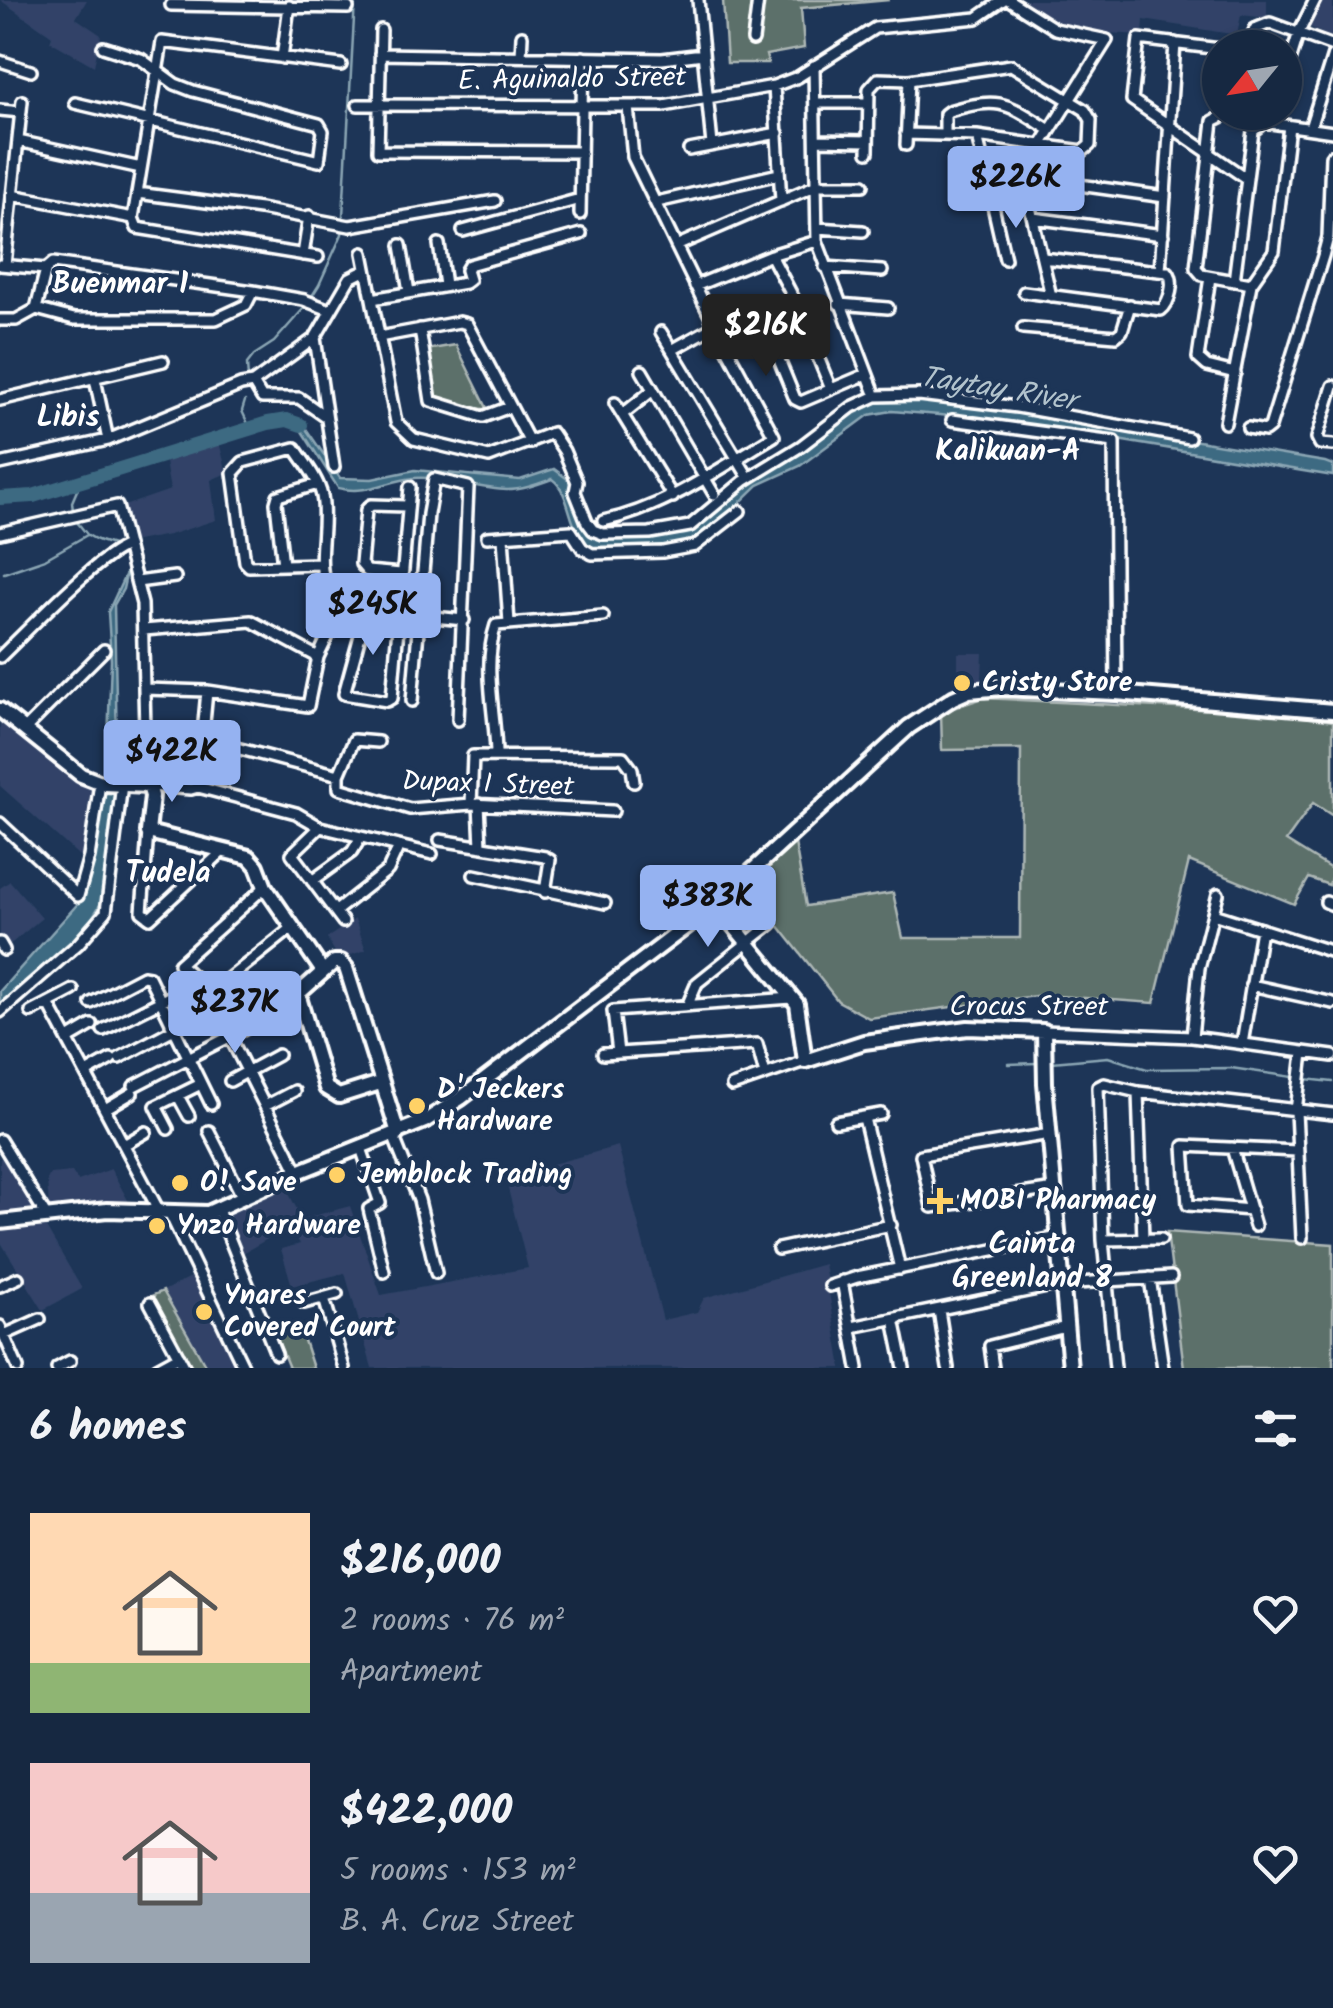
<!DOCTYPE html>
<html lang="en">
<head>
<meta charset="utf-8">
<style>
	body { margin:0; font-family:Kalam,sans-serif; background:#23344c; color:#f1f3f6; height:100vh; display:flex; flex-direction:column; font-size:38px; white-space:nowrap }
	* { box-sizing:border-box; margin:0 }
	p { font-size:32px; color:#9ea6b1 }
	.icon { flex:none; width:55px; height:55px; fill:none; stroke:currentColor; stroke-width:2; stroke-linecap:round; stroke-linejoin:round }
	.map { position:relative; height:1368px; overflow:hidden }
	.drawer { display:flex; flex-direction:column; background:#162841; flex:1 }
	.drawer>* { flex:none }
	.needle { width:65px; rotate:240deg }
	.tools { position:absolute; left:1202px; top:30px; display:grid; gap:20px }
	.tools a { display:grid; place-items:center; width:100px; height:100px; border-radius:50%; background:#162841; box-shadow:0 2px 8px #0004,0 0 0 2px #35445a; font-size:50px }
	.price { position:absolute; translate:-50% -85px; padding:0 22px; border-radius:10px; background:#95b2f1; color:#111; font-size:32px; line-height:65px; filter:drop-shadow(0 2px 5px #0008) }
	.price::after { content:''; position:absolute; left:50%; top:60px; width:30px; height:22px; margin-left:-15px; background:inherit; clip-path:polygon(0 0,100% 0,50% 100%) }
	.price.selected { background:#222; color:#fff }
	ul { padding:0; list-style:none }
	li { display:flex; align-items:center; gap:30px; height:250px; padding:0 30px }
	li span { display:grid; place-items:center; flex:none; width:280px; height:200px; border-radius:0px; color:#555 }
	li>.icon { margin-inline-start:auto }
	span .icon { width:120px; height:120px; fill:#fffc; stroke-width:1 }
	li b { font-size:42px }
	h2 { display:flex; justify-content:space-between; align-items:center; height:120px; padding:0 30px; font-size:42px }
	.map>svg:first-child { display:block }
	.built { fill:#304367 }
	.green { fill:#5b6f6b; stroke:#adb7b5; stroke-width:2.5 }
	.water { fill:#3e6a82; stroke:#8ba6b4; stroke-width:2.5 }
	.lines { fill:none; stroke-linecap:round; stroke-linejoin:round }
	.stream { stroke:#8ba6b4; stroke-width:2.5 }
	.river { stroke:#3e6a82; stroke-width:14 }
	.street-casing { stroke:#fff; stroke-width:16 }
	.secondary-casing { stroke:#fff; stroke-width:20 }
	.street { stroke:#1d3557; stroke-width:9 }
	.secondary { stroke:#1d3557; stroke-width:12 }
	.poi-dot { fill:#ffd166; stroke:#1d3557; stroke-width:4 }
	.labels { text-anchor:middle; dominant-baseline:central; stroke-width:8; stroke-linejoin:round; paint-order:stroke }
	.street-label { font-size:28px; fill:#fff; stroke:#1d3557 }
	.poi-label { font-size:28px; font-weight:bold; fill:#fff; stroke:#1d3557; text-anchor:start }
	.neighbourhood-label { font-size:30px; font-weight:bold; fill:#fff; stroke:#1d3557 }
	.water-label { font-size:30px; font-style:italic; fill:#b2c3cd; stroke:#1d3557 }
</style>
</head>
<body>
<div class="map">
<svg width="1333" height="1368" viewBox="0 0 1333 1368">
	<rect width="100%" height="100%" fill="#1d3557"/>
	<filter id="ink" filterUnits="userSpaceOnUse"><feTurbulence type="fractalNoise" baseFrequency=".01" numOctaves="2"/><feDisplacementMap in="SourceGraphic" scale="20" xChannelSelector="R" yChannelSelector="G"/><feConvolveMatrix kernelMatrix="1 2 1 2 8 2 1 2 1" color-interpolation-filters="sRGB"/></filter>
	<g filter="url(#ink)">
		<path class="built" d="M0,0H87L76,18L101,35L94,66L50,41L52,36Z
			M1018,0H1267V18L1241,15L1237,35L1144,20L1143,35L1089,32L1053,22Z
			M1321,0H1333V39L1308,26Z
			M219,442L227,473L211,480L216,520L169,535L131,542L124,506L170,490L165,462Z
			M958,653H983L982,682L958,687Z
			M0,716L98,787L86,862L0,786Z
			M10,881L42,918L7,947L0,936V888Z
			M355,919L366,950L345,957L343,951L336,954L327,938Z
			M618,1146L663,1320L697,1312L704,1298L824,1264L842,1368H372L345,1273L292,1286L281,1249L300,1244L290,1226L243,1253L225,1215L285,1186L302,1219L350,1206L381,1295L528,1268L505,1177Z
			M6,1156L38,1210L0,1215V1159Z
			M111,1169L129,1202L49,1208L47,1180L50,1174L72,1172L78,1181Z
			M43,1222L82,1289L43,1310L0,1241V1228Z
			M201,1272L242,1368H207L163,1291Z"/>
		<path class="green" d="M723,0H889L801,8L804,48L766,55L768,63H727Z
			M456,345L488,410L436,400L426,350Z
			M983,698L1275,713L1333,721V816L1313,803L1286,841L1333,870L1329,885L1309,878L1294,904L1189,861L1154,1003L1043,995L869,1018L838,1001L747,886L795,843L806,906L893,893L903,938H1020L1021,749L942,750L941,712Z
			M1167,1232L1333,1244V1368H1184Z
			M163,1291L207,1368H191L151,1296Z
			M299,1325L313,1368H289L275,1334Z"/>
		<path class="water" d="M903,397L1065,419L1325,462L1333,465V476L998,420L892,411L869,415L800,466L758,485L714,528L699,537L687,543L656,546L593,547C566,536 574,495 552,479C538,484 522,490 507,490C476,489 446,476 414,478C386,481 367,495 338,488L300,428L287,420L302,423L340,478L372,479L415,470L520,480L554,469L569,480L589,529L603,537L635,538L686,534L706,522L748,482L802,452L853,411L874,400Z
			M127,571L123,589L114,605L118,792L106,895L80,938L0,1007V991L82,899L107,767L111,660L108,612Z"/>
		<g class="lines">
			<path class="stream" d="M248,379L247,364L254,355L274,342L305,307L319,285L342,234L355,0
				M245,401L242,411L250,428
				M73,511L72,502L81,481
				M77,522C78,523 87,535 88,535C107,549 126,537 127,572
				M4,573L45,559L87,535
				M1052,1062L1108,1057L1147,1069L1231,1068L1293,1077
				M1008,1064L1038,1063
				M1305,1079L1333,1082"/>
			<path class="river" d="M0,498L33,496L268,423L287,420L301,425"/>
			<g class="street-casing">
				<path id="street" d="M698,0L712,145
					M1009,0L1055,29L1107,40L1041,145
					M171,5L348,8
					M381,30L378,151L581,152
					M753,40L758,0
					M1247,48L1255,29L1270,23L1333,46
					M1220,49L1139,39L1132,100L1247,179
					M380,54L662,59L703,54
					M521,56L522,36
					M282,58L289,6
					M0,61L31,71
					M814,66L817,241L874,391
					M1285,77L1299,32L1315,0
					M774,86L781,201
					M75,103L319,161L323,131L319,124L193,91L175,84L141,59L103,47
					M815,103H867
					M358,105L664,106L774,86L798,77L875,28L977,18L1003,0
					M0,110L21,112
					M1231,112L1213,121L1196,268L1202,275L1251,284
					M1310,128L1333,55
					M945,134V114L949,111C1000,95 1008,104 1050,130
					M977,136L1005,259
					M816,140L868,141
					M18,141L141,168
					M906,145L909,80
					M689,150L778,133
					M868,152L869,89L878,79L909,80L1011,65L1085,110L1091,120L1090,145L1083,151L977,136L906,134
					M137,193L260,209L350,226L495,201
					M12,195L133,218
					M657,202L779,174
					M580,214L583,57
					M1033,218L1163,235
					M817,228L863,231
					M463,231L580,199
					M439,244L445,285
					M401,245L409,292
					M676,246L817,185H863
					M363,253L396,422L414,439L489,457L552,433L564,451L577,482L575,492L587,522L593,530L603,534L650,533L690,526L744,481L801,446L852,407L876,396L919,395L1017,407L1189,438
					M303,255L309,216
					M771,255L794,299L831,389
					M318,257L137,228L133,218L162,42L341,65
					M0,265L46,269
					M5,265L22,101
					M825,267L882,271
					M46,269L53,263L253,291L304,300L330,310
					M1160,271L1175,43
					M1210,277L1198,358L1207,366L1235,373
					M1234,281L1253,131L1263,123H1271L1333,132
					M695,286L771,255L817,241
					M1024,292L1161,310C1170,303 1175,281 1168,272L1043,258
					M1051,296L1025,186L1029,178L1165,197
					M372,299L465,283L469,280L466,270L469,265L581,234
					M794,299L764,311L762,318L795,399L801,402L867,374
					M839,304L888,308
					M36,309L46,269
					M0,320H16L36,309L74,319H216L246,305L253,291
					M1023,328L1116,336L1122,331L1130,305
					M420,329L431,401L483,417L510,407
					M661,332L747,475
					M379,337L459,322L467,324L530,443
					M315,338L334,467
					M672,350L715,326
					M642,371L714,494
					M95,379L108,440
					M253,383L262,398H299L326,417
					M1333,386L1317,438L1320,444L1333,445
					M0,400L163,361
					M615,403L673,497
					M623,414L653,390
					M952,420L1114,442L1116,693
					M1225,423L1251,284L1274,251L1289,126
					M1248,428L1265,431L1270,427L1323,256L1328,237L1331,156
					M0,464L108,440L241,385L253,383L315,338L350,278L366,270
					M603,521C666,508 720,468 774,436L715,326L633,157L628,107
					M0,533L117,506L142,604L146,773L149,786L191,789L198,787L296,813L320,827L432,854
					M487,537L571,531L582,548L592,554L663,552L695,546L740,511
					M503,537L509,623
					M320,564L249,566L245,562L233,473L243,462L295,448C305,463 318,478 322,496C330,537 302,589 353,609L464,620
					M283,565L276,503L278,496L318,484
					M401,574L367,571L361,564L366,510L371,505L406,506
					M137,582L175,577
					M367,610L344,694L387,701L392,698L410,487
					M144,630L251,621L318,657
					M0,657C25,633 100,554 127,546
					M145,689L207,691L308,706L318,657L343,605
					M412,701L428,514L434,479L468,487L458,720
					M24,730L104,650
					M202,739L339,775
					M378,742L354,740L339,775V788L410,809L471,804L613,811
					M496,756C496,714 482,667 496,625L603,616
					M198,787L207,691
					M471,804L473,756L623,757L632,769L634,782
					M479,804L481,846
					M0,823L78,896L89,857L100,783
					M320,827L292,854L343,922
					M148,832L142,912L150,918L224,850
					M440,840L545,857L550,860L545,892
					M474,875L605,903
					M312,881L352,852L361,837
					M1326,902L1333,905
					M336,911L388,870L399,846
					M1213,914L1333,952
					M0,943L4,950
					M1251,985L1333,1003
					M210,992L179,964L265,887
					M204,998L292,928
					M48,1003L159,1211
					M91,1003L143,976L149,977L211,1104
					M688,1004L697,983L771,924
					M0,1012L78,944L106,912L122,784
					M31,1012L73,990
					M171,1024L194,1012
					M103,1030L175,994
					M1044,1031L1192,1037L1333,1056
					M230,1037L298,1172
					M1192,1037L1199,968L1218,894
					M68,1039L92,1025
					M1242,1044L1261,929
					M618,1053L613,1011L792,998
					M603,1054L757,1044L765,1074
					M119,1058L174,1029
					M86,1073L111,1059
					M230,1081L278,1055
					M134,1086L264,1019
					M732,1086L805,1061
					M1138,1092L1143,1239
					M178,1096L189,1116
					M265,1106L294,1091
					M105,1109L132,1093
					M864,1118L900,1269
					M836,1122L881,1114
					M168,1129L156,1106L201,1084
					M209,1131L243,1198
					M1050,1134L921,1155L932,1207L1055,1189
					M393,1135L419,1200L436,1273
					M0,1140L47,1217
					M124,1145L146,1132
					M361,1148L380,1203L369,1209L384,1272
					M1232,1148L1255,1226
					M218,1210L276,1354
					M1251,1210L1188,1205L1184,1146L1297,1151
					M169,1212L244,1368
					M1302,1238L1296,1111L1303,1053
					M1103,1240L1161,1239
					M778,1249L891,1225
					M1150,1278L1163,1368
					M842,1281L858,1368
					M0,1286L18,1278
					M830,1286L857,1277L1059,1237
					M324,1298L344,1368
					M150,1303L185,1368
					M304,1303L337,1294
					M939,1310L948,1368
					M894,1319L904,1368
					M0,1326L18,1368
					M852,1327L1062,1284L1171,1277
					M4,1335L40,1319
					M57,1368L70,1361
					M157,1368L179,1356
					M993,1368L990,1346L1066,1327
					M1115,1368L1103,1240L1098,1087L1104,1084L1138,1092L1333,1114"/>
			</g>
			<g class="secondary-casing">
				<path id="secondary" d="M0,710L81,775L104,784L149,786L152,796L148,832L249,857L257,866L265,887L322,970
					M716,904L797,1004L805,1061L864,1042L968,1028L1044,1031L1045,1083L1070,1368
					M380,1083L339,1096L326,1088L298,994L334,962H341L346,968L398,1133
					M0,1222L107,1210L208,1213L298,1172L425,1121L461,1098L716,904L909,727L953,698L969,691L1002,688L1116,693L1333,711"/>
			</g>
			<use href="#street" class="street"/>
			<use href="#secondary" class="secondary"/>
		</g>
	</g>
	<g class="poi-dot">
		<circle cx="962" cy="683" r="10"/>
		<circle cx="417" cy="1106" r="10"/>
		<circle cx="337" cy="1175" r="10"/>
		<circle cx="180" cy="1183" r="10"/>
		<path d="M935 1186h10v10h10v10h-10v10h-10v-10h-10v-10h10z"/>
		<circle cx="157" cy="1226" r="10"/>
		<circle cx="204" cy="1312" r="10"/>
	</g>
	<g class="labels">
		<g class="street-label">
			<text transform="translate(572 80) rotate(-1)">E. Aguinaldo Street</text>
			<text transform="translate(488 785) rotate(2)">Dupax I Street</text>
			<text x="1029" y="1007">Crocus Street</text>
		</g>
		<g class="poi-label">
			<text x="982" y="683">Cristy Store</text>
			<text x="437" y="1090">D' Jeckers<tspan x="437" dy="32">Hardware</tspan></text>
			<text x="357" y="1175">Jemblock Trading</text>
			<text x="200" y="1183">O! Save</text>
			<text x="960" y="1201">MOBI Pharmacy</text>
			<text x="177" y="1226">Ynzo Hardware</text>
			<text x="224" y="1296">Ynares<tspan x="224" dy="32">Covered Court</tspan></text>
		</g>
		<g class="neighbourhood-label">
			<text x="120" y="285">Buenmar 1</text>
			<text x="68" y="418">Libis</text>
			<text x="1008" y="452">Kalikuan-A</text>
			<text x="168" y="874">Tudela</text>
			<text x="1032" y="1245">Cainta<tspan x="1032" dy="34">Greenland 8</tspan></text>
		</g>
		<g class="water-label">
			<text transform="translate(998 390) rotate(9)">Taytay River</text>
		</g>
	</g>
</svg>
<div class="tools">
<a><svg class="needle" viewBox="-14 -14 28 28"><path d="M0-13l5 13h-10z" fill="#e53935"/><path d="M0 13l5-13h-10z" fill="#9ea6b1"/></svg></a>
</div>
<b class="price" style="left:1016px;top:231px">$226K</b>
<b class="price selected" style="left:766px;top:379px">$216K</b>
<b class="price" style="left:373px;top:658px">$245K</b>
<b class="price" style="left:172px;top:805px">$422K</b>
<b class="price" style="left:708px;top:950px">$383K</b>
<b class="price" style="left:235px;top:1056px">$237K</b>
</div>
<section class="drawer">
<h2>6 homes<svg class="icon" aria-label="filters" viewBox="0 0 24 24"><path d="M4 7h16M4 17h16"/><circle cx="9" cy="7" r="2"/><circle cx="15" cy="17" r="2"/></svg></h2>
<ul>
<li><span style="background:linear-gradient(#ffd9b3 75%,#8fb573 0)"><svg class="icon" aria-label="home" viewBox="0 0 24 24"><path d="M3 11l9-7 9 7M6 9v11h12V9"/></svg></span><div><b>$216,000</b><p>2 rooms · 76 m²</p><p>Apartment</p></div><svg class="icon" aria-label="heart" viewBox="0 0 24 24"><path d="M12 20l-8-8c-3-5 5-10 8-4 3-6 11-1 8 4z"/></svg></li>
<li><span style="background:linear-gradient(#f6c9c9 65%,#9aa5b1 0)"><svg class="icon" aria-label="home" viewBox="0 0 24 24"><path d="M3 11l9-7 9 7M6 9v11h12V9"/></svg></span><div><b>$422,000</b><p>5 rooms · 153 m²</p><p>B. A. Cruz Street</p></div><svg class="icon" aria-label="heart" viewBox="0 0 24 24"><path d="M12 20l-8-8c-3-5 5-10 8-4 3-6 11-1 8 4z"/></svg></li>
</ul>
</section>
</body>
</html>
